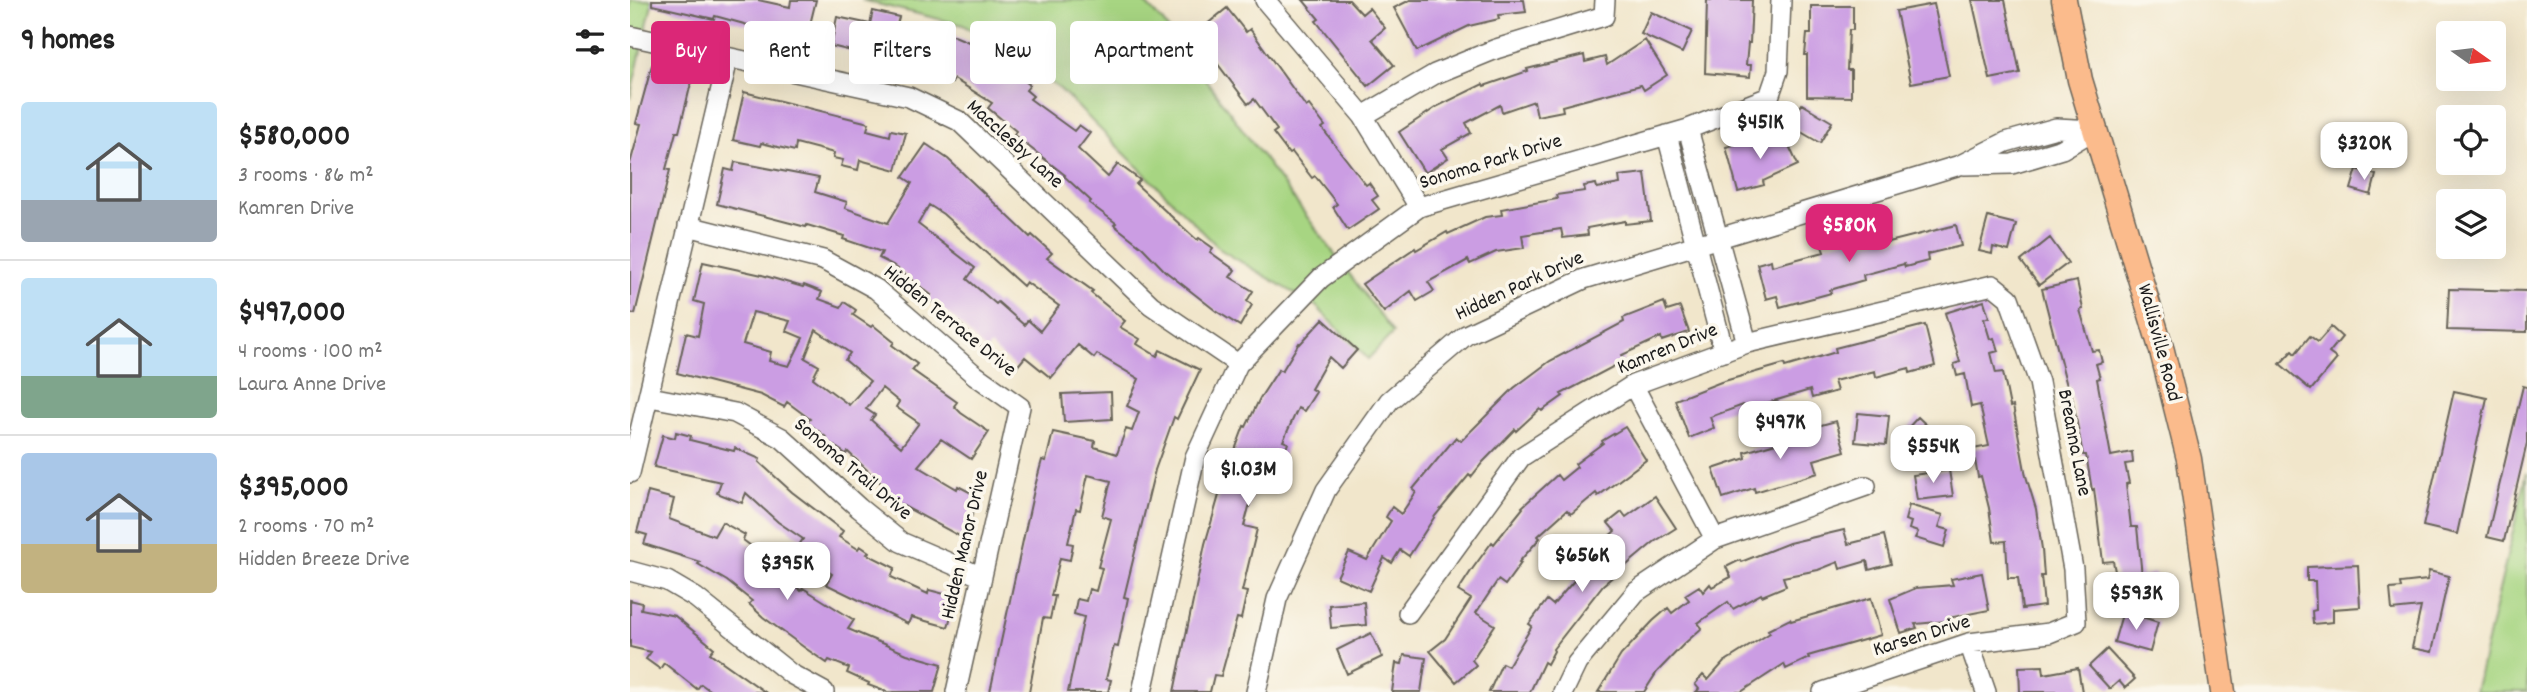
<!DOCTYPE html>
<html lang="en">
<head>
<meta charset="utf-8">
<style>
	body { margin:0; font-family:Dekko,sans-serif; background:#f2f2f2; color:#222; height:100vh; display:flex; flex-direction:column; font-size:26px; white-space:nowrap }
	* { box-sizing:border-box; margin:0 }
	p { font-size:23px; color:#767676 }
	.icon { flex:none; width:38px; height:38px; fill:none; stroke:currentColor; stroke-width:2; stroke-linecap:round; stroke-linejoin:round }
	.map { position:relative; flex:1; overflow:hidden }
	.drawer { display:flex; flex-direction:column; background:#fff; width:630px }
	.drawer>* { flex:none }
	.top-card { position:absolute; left:21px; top:21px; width:665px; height:63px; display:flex; gap:14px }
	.needle { width:46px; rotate:104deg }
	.controls { position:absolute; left:1806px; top:21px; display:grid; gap:14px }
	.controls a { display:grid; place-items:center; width:70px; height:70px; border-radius:7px; background:#fff; box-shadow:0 7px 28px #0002; font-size:35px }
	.price { position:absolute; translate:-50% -60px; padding:0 16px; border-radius:14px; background:#fff; color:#222; font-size:23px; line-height:46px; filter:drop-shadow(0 2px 4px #0008) }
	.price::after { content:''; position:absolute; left:50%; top:42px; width:21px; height:16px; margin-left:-10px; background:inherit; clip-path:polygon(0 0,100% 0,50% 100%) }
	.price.current { background:#db2777; color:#fff }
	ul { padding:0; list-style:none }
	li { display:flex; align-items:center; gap:21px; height:175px; padding:0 21px }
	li+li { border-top:2px solid #e0e0e0 }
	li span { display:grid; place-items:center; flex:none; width:196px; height:140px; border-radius:7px; color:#555 }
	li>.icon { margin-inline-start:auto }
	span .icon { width:84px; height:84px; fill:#fffc; stroke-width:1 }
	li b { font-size:30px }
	h2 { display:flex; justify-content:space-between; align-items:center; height:84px; padding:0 21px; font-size:30px }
	.tag { padding:0 24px; border-radius:7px; background:#fff; box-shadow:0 7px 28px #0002; font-size:24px; line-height:63px }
	.tag.current { background:#db2777; color:#fff }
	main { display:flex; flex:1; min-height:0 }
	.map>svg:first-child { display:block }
	.green { fill:#a7d582; stroke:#62784f; stroke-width:2 }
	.building { fill:#cb9de3; fill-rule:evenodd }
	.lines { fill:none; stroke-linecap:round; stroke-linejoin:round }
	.minor-casing { stroke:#676359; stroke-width:22 }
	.major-casing { stroke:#676359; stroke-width:27 }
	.minor { stroke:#fff; stroke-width:19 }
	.major { stroke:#fbbb8c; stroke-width:24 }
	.labels { text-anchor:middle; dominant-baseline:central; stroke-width:7; stroke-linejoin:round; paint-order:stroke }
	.street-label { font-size:21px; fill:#1c1c1c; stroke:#fbf7ec }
</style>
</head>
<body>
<main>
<section class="drawer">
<h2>9 homes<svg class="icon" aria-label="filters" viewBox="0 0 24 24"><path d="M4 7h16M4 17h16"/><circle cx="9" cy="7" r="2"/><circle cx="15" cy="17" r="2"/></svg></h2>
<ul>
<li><span style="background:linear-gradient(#bfe0f5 70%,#9aa5b1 0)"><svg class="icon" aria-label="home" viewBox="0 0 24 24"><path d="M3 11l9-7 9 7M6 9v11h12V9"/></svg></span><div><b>$580,000</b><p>3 rooms · 86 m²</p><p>Kamren Drive</p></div></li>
<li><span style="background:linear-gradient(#bfe0f5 70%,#7fa58c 0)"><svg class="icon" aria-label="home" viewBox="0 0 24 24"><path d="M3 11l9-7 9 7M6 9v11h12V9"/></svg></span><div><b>$497,000</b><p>4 rooms · 100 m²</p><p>Laura Anne Drive</p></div></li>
<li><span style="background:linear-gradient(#a9c7e8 65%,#c2b280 0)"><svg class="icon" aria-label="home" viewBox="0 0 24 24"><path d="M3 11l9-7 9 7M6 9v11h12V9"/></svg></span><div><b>$395,000</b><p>2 rooms · 70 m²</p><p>Hidden Breeze Drive</p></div></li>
</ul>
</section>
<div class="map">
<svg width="1897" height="692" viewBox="0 0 1897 692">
	<rect width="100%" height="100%" fill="#fbf7ec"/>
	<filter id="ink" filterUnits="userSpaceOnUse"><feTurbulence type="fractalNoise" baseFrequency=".0143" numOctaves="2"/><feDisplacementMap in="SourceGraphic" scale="14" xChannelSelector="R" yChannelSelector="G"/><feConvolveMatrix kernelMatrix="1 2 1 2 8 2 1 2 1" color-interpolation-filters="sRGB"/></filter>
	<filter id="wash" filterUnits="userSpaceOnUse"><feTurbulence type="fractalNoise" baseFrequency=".00686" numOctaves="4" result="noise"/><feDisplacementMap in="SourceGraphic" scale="28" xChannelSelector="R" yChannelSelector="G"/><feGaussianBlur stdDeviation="1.57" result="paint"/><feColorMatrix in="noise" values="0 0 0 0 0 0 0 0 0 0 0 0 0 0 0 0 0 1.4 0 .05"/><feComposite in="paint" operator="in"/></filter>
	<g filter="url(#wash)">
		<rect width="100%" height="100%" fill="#f1e6cb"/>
		<path class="green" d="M0,0H23L0,98Z
			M231,0H512L533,22L763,333L738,359L686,306L591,250L430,89L333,25Z
			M1897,472V692H1845Z"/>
		<g id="blocks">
			<path class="building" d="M22,0H128L160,7L161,0H186L176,41L85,16L84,19L22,5Z
				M673,0H719L732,14L739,8L755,28L742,39L764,65L738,86L686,21L689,19Z
				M780,0H894L896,12L868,15L869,19L839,26L787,51L764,8Z
				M1077,0H1122L1120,43H1118L1116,65H1121L1120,77L1075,73Z
				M1342,0H1375L1390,73L1360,79Z
				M1304,4L1319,76L1281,83L1266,11Z
				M1181,6H1223V30H1219L1217,70H1221V97L1177,96V55H1175L1177,34H1181Z
				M597,8L616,32L620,29L676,107L679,105L695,126L692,128L736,185L739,183L748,196L742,200L749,209L718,230L703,207L707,204L685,176L682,178L662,152L659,154L643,133L647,130L624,99L618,104L565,34Z
				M243,11L269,17L266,28L312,39L315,32L353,48L379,65L377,67L400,85L396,90L403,96L400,99L444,131L449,125L460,133L448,149L478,177L488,164L510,180L506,184L567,240L569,238L583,248L580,252L605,270L600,277L623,291L617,301L622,305L610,326L586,311L535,271L512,247L484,225L486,223L459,203L461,201L434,176L435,175L384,135L386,131L358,108L362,103L324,79L322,83L290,68L201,46L207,17L240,24Z
				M1021,12L1062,31L1052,53L1011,34Z
				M1015,40L1037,75L1014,90L1011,85L932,106L933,111L907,116L904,101L872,112L870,105L836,123L841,133L812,149L818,158L795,173L769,132L808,106L853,84L854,86L898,71L897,69L954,55L955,62L975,57L977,65Z
				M22,65L63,75L49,132H46L36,169L40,170L5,314L0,313V164L11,124L6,123Z
				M114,92L239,123L237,130L260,136L261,130L276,133L266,170L230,160L228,170L211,166L213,160L203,158L204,153L166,143L165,151L131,143L130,146L103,140Z
				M1172,104L1202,122L1190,143L1159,125Z
				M1152,131L1168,165L1133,181L1134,185L1108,192L1096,147L1123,140L1124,144Z
				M296,144L318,159L400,237L402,235L422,253L417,258L463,291L461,293L495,321L490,327L510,339L507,344L527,356L530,350L570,370L547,419L544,417L525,470L494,597L498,598L488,647L484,646L476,679L481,680L478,692H438L454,617L444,614L447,599L456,601L459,589L466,591L472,568L468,567L481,519L472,516L481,481L458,475L450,510L446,509L438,543L443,544L440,560L430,558L421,596H425L420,619L413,618L399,692H360L404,490L412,460L416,461L423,432L465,441L464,447L487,454L496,429L502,431L509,412L497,406L509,379L467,354L464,358L448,345L421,378L395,357L386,368L360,346L356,351L325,319L298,299L301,295L263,265L249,258L252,252L213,239L214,236L177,225L176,227L87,204L95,169L103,171L105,162L189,178L185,192L217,202L215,208L258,223L282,183L273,177ZM299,205L313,214L393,286L396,282L429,306L410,331L398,320L394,325L368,302L366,304L337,279L345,268L288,224Z
				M1727,169L1746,175L1741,195L1721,189Z
				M1015,173L1021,221L995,224V221L957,228L958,235L933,238L931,229L892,235L894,248L866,252L840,264L838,260L798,282L804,291L787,301L781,291L754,312L732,284L785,248L786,250L817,232L818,234L855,217L872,215L871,209L927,199L926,195L955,191L954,186L966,184L967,188L990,184L989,176Z
				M1358,217L1386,224L1379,251L1363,247L1362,254L1349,251Z
				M1326,225L1331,246L1297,254L1298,261L1275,267L1274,264L1233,275L1234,280L1200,290L1201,293L1150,307L1147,296L1136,299L1127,264L1141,260L1142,266L1194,252L1192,246L1222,237L1224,246L1258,237L1259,242Z
				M1420,238L1438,263L1409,285L1391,261Z
				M73,262L132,275L173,287L174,285L192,292L189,299L211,307L214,302L226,310L223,315L241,327L243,325L264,342L262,345L287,364L282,370L327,402L324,406L331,413L359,432L341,459L311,439L288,466L327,489L328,486L351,498L331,537L266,502L250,489L253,485L218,452L216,454L194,439L196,437L177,422L180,419L157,402L154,407L131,395L47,373L56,333L68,336L74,304L64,301ZM123,312L160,321L156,331L173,338L159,366L139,361L141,352L113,344ZM186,330L220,353L215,360L240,381L219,405L183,378L189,366L175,358ZM252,388L269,402L266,407L289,423L271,447L241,420L245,415L236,409Z
				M1447,281L1453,309L1450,310L1462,351L1469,350L1472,362L1466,364L1470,378L1467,379L1481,456L1502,452L1503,463L1495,464L1499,483L1496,484L1501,527H1507L1512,576L1525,573L1530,601L1494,607L1497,595L1490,597L1483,561L1473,562L1464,489L1462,490L1456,455H1453L1440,386H1437L1412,289Z
				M1819,289L1897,291V332L1817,330Z
				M1354,301L1359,317L1354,319L1360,339L1364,338L1368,351L1361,353L1366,373L1373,372L1380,407L1383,406L1396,476L1406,509L1412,549L1414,576H1411L1414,606L1392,609L1388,578H1378L1376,541L1364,542L1359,508L1351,476L1348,477L1343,449L1359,446L1350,405L1341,407L1335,374L1327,376L1324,364L1330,362L1315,313Z
				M1034,302L1037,311L1050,307L1059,332L1032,341L1031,337L992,355L994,361L931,394L933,396L912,411L910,409L886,431L885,429L853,462L841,477L839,475L805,516L779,556L770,550L762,563L754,558L739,591L707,577L719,552L737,560L761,521L756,517L762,507L771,514L786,492L783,489L826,437L831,441L884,388L920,361L994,322L993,318Z
				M693,319L727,350L711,368L699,357L681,389L686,392L674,411L668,408L653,441L658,443L651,462L645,460L636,492L624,488L614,526L627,529L612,591L617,592L611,619L607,618L591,676L584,675L580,692H544L575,544L600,457L602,458L614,426L616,427L630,398L649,369L652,371L669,343L670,344Z
				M1295,325L1305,366L1280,373L1279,368L1246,377L1245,371L1204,381L1207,391L1182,398L1180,390L1114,410L1113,405L1080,417L1084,428L1059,438L1045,400L1091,382L1154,364L1155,367L1206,352L1205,348Z
				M1701,327L1712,337L1699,353L1707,359L1681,390L1650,364L1662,351L1665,354L1680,336L1688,342Z
				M1893,386L1897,387V443L1874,541L1857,537Z
				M1824,391L1857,398L1827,534L1793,526Z
				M481,392L482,419L434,422L432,394Z
				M1228,413L1259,416L1256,445L1225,442Z
				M1288,417L1308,436L1284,462L1264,443Z
				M1206,421L1215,451L1184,460L1188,473L1125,492L1124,488L1093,498L1083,469L1116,458L1115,452L1149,442V441L1180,431V428Z
				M995,427L1016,460L968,496L966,493L941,514L937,510L908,536L910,538L889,562L891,563L875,585L868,580L846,613L865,625L842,660L846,665L826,682L800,651L815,639L841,599L828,591L843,568L862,542L864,544L893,508L892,507L927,475L931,480L947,467L945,464L973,443L972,441Z
				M46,432L61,436L60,440L104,451L105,448L130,459L129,462L162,492L213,531L209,537L228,549L230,546L239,552L237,554L265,568L261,577L298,594L299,590L326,597L318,627L281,617L278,624L196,584L202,574L176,556L173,561L163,554L173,539L148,522L116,493L112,503L87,493L91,482L24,467L33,435L45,438Z
				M1319,470L1323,496L1287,500L1283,475Z
				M18,492L44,499L39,519L84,536L92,522L115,535L113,540L144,563L142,565L171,591L173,588L224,620L218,629L277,654L312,664L304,692H257L238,685L239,683L217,673L219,668L199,660L197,663L175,648L133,617L119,604L122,601L97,581L68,564L70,562L14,544L17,535L7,532Z
				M1025,496L1046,528L1024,542L973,585L923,649L924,651L917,664L914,662L900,692H859L872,663L878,666L902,626L899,624L917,600L923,605L980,539L978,537L985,531L978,523L992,512L996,517Z
				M1279,505L1313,515L1309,527L1319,530L1314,547L1285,538L1288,532L1279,529L1281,522L1275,520Z
				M1214,530L1218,544L1254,535L1261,564L1239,570L1237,561L1210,569L1208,562L1188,570L1153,577L1156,586L1132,596L1131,594L1103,609L1098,602L1068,623L1072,628L1054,644L1027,672L1014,692H968L991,655L1023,621L1038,608L1042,613L1059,600L1055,595L1069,586L1073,592L1080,584L1082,587L1101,577L1096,567L1110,560L1111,562L1159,543Z
				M1728,565L1730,607L1703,609V622L1683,624L1682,611L1686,610L1685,581H1677V567Z
				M1799,571L1819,576L1802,652L1782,648L1791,607L1762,610L1760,589L1771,588L1770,583L1797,580Z
				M1352,573L1359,610L1318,618V621L1285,624L1287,628L1271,633L1260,599L1286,588L1323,585L1321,579Z
				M1241,598L1251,635L1178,656L1179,658L1156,669L1154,664L1111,692H1066L1069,689L1065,684L1073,675L1078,680L1094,662L1140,633L1138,630L1160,619L1161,621Z
				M0,600L12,603L11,609L45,616L84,648L80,653L135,692H82L71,684L67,689L34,663L30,669L16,659L21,652L0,647Z
				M734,602L736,625L701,628L699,605Z
				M1493,611L1528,622L1520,652L1484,642Z
				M741,633L752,657L717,674L707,650Z
				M1477,649L1505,679L1495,688L1489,681L1480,689L1459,666Z
				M774,655L796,658L791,692H762L766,663L772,664Z
				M1413,666L1414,674L1448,668L1452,692H1390L1389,667Z"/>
		</g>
	</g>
	<g filter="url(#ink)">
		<use href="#blocks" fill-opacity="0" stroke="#676359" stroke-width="2"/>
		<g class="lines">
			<g class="minor-casing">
				<path id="minor" d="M635,0L733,116L789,207
					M0,36L279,97L329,121L521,305L608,364
					M733,116L805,74L866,49L974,16L975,0
					M1058,129L1117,343
					M1037,135L1094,352
					M1334,165L1382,164L1432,149L1464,130
					M58,226L193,260L246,289L345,375L390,407L326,692
					M1003,385L1085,539
					M20,397L105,413L152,438L229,508L271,542L352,577
					M0,473L98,59
					M0,571L37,581L66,598L161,674L194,692
					M778,613L891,457L1003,385L1117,343L1363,285L1379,298L1409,382L1443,569L1446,622L1419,633L1339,643L1193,692
					M1339,643L1356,692
					M512,692L565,457L608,364L691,278L789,207L1058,129L1139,97L1148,71L1151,0
					M626,692L647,599L696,490L759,401L836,335L954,279L1330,165L1376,142L1426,128L1464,130
					M933,692L947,663L1006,592L1085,539L1236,486"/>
			</g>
			<g class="major-casing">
				<path id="major" d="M1434,0L1450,80L1532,351L1559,459L1593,692"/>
			</g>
			<use href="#minor" class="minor"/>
			<use href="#major" class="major"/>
		</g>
	</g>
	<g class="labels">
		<g class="street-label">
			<text transform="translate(384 145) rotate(42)">Macclesby Lane</text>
			<text transform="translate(861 163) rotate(-17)">Sonoma Park Drive</text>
			<text transform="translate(890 287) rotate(-25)">Hidden Park Drive</text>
			<text transform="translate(319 322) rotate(39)">Hidden Terrace Drive</text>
			<text transform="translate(1528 343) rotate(75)">Wallisville Road</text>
			<text transform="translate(1038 350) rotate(-22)">Kamren Drive</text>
			<text transform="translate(1443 443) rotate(79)">Breanna Lane</text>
			<text transform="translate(222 470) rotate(40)">Sonoma Trail Drive</text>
			<text transform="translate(336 545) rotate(-77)">Hidden Manor Drive</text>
			<text transform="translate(1292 637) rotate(-17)">Karsen Drive</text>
		</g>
	</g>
</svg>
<div class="controls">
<a><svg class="needle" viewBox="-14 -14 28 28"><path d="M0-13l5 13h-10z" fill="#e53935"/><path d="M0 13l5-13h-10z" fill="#767676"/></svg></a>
<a><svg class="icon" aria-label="locate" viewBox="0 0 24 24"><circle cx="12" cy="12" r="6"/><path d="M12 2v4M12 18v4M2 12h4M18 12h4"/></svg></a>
<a><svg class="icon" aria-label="layers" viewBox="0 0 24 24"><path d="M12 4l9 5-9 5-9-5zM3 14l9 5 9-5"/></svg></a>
</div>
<b class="price" style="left:1130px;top:161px">$451K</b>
<b class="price" style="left:1734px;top:182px">$320K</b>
<b class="price current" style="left:1219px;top:264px">$580K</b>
<b class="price" style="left:1150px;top:461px">$497K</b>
<b class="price" style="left:1303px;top:485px">$554K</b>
<b class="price" style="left:618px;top:508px">$1.03M</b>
<b class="price" style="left:952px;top:594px">$656K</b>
<b class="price" style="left:157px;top:602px">$395K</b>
<b class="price" style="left:1506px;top:632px">$593K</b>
<div class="top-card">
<a class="tag current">Buy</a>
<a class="tag">Rent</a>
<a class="tag">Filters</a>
<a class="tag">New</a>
<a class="tag">Apartment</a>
</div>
</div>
</main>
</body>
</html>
